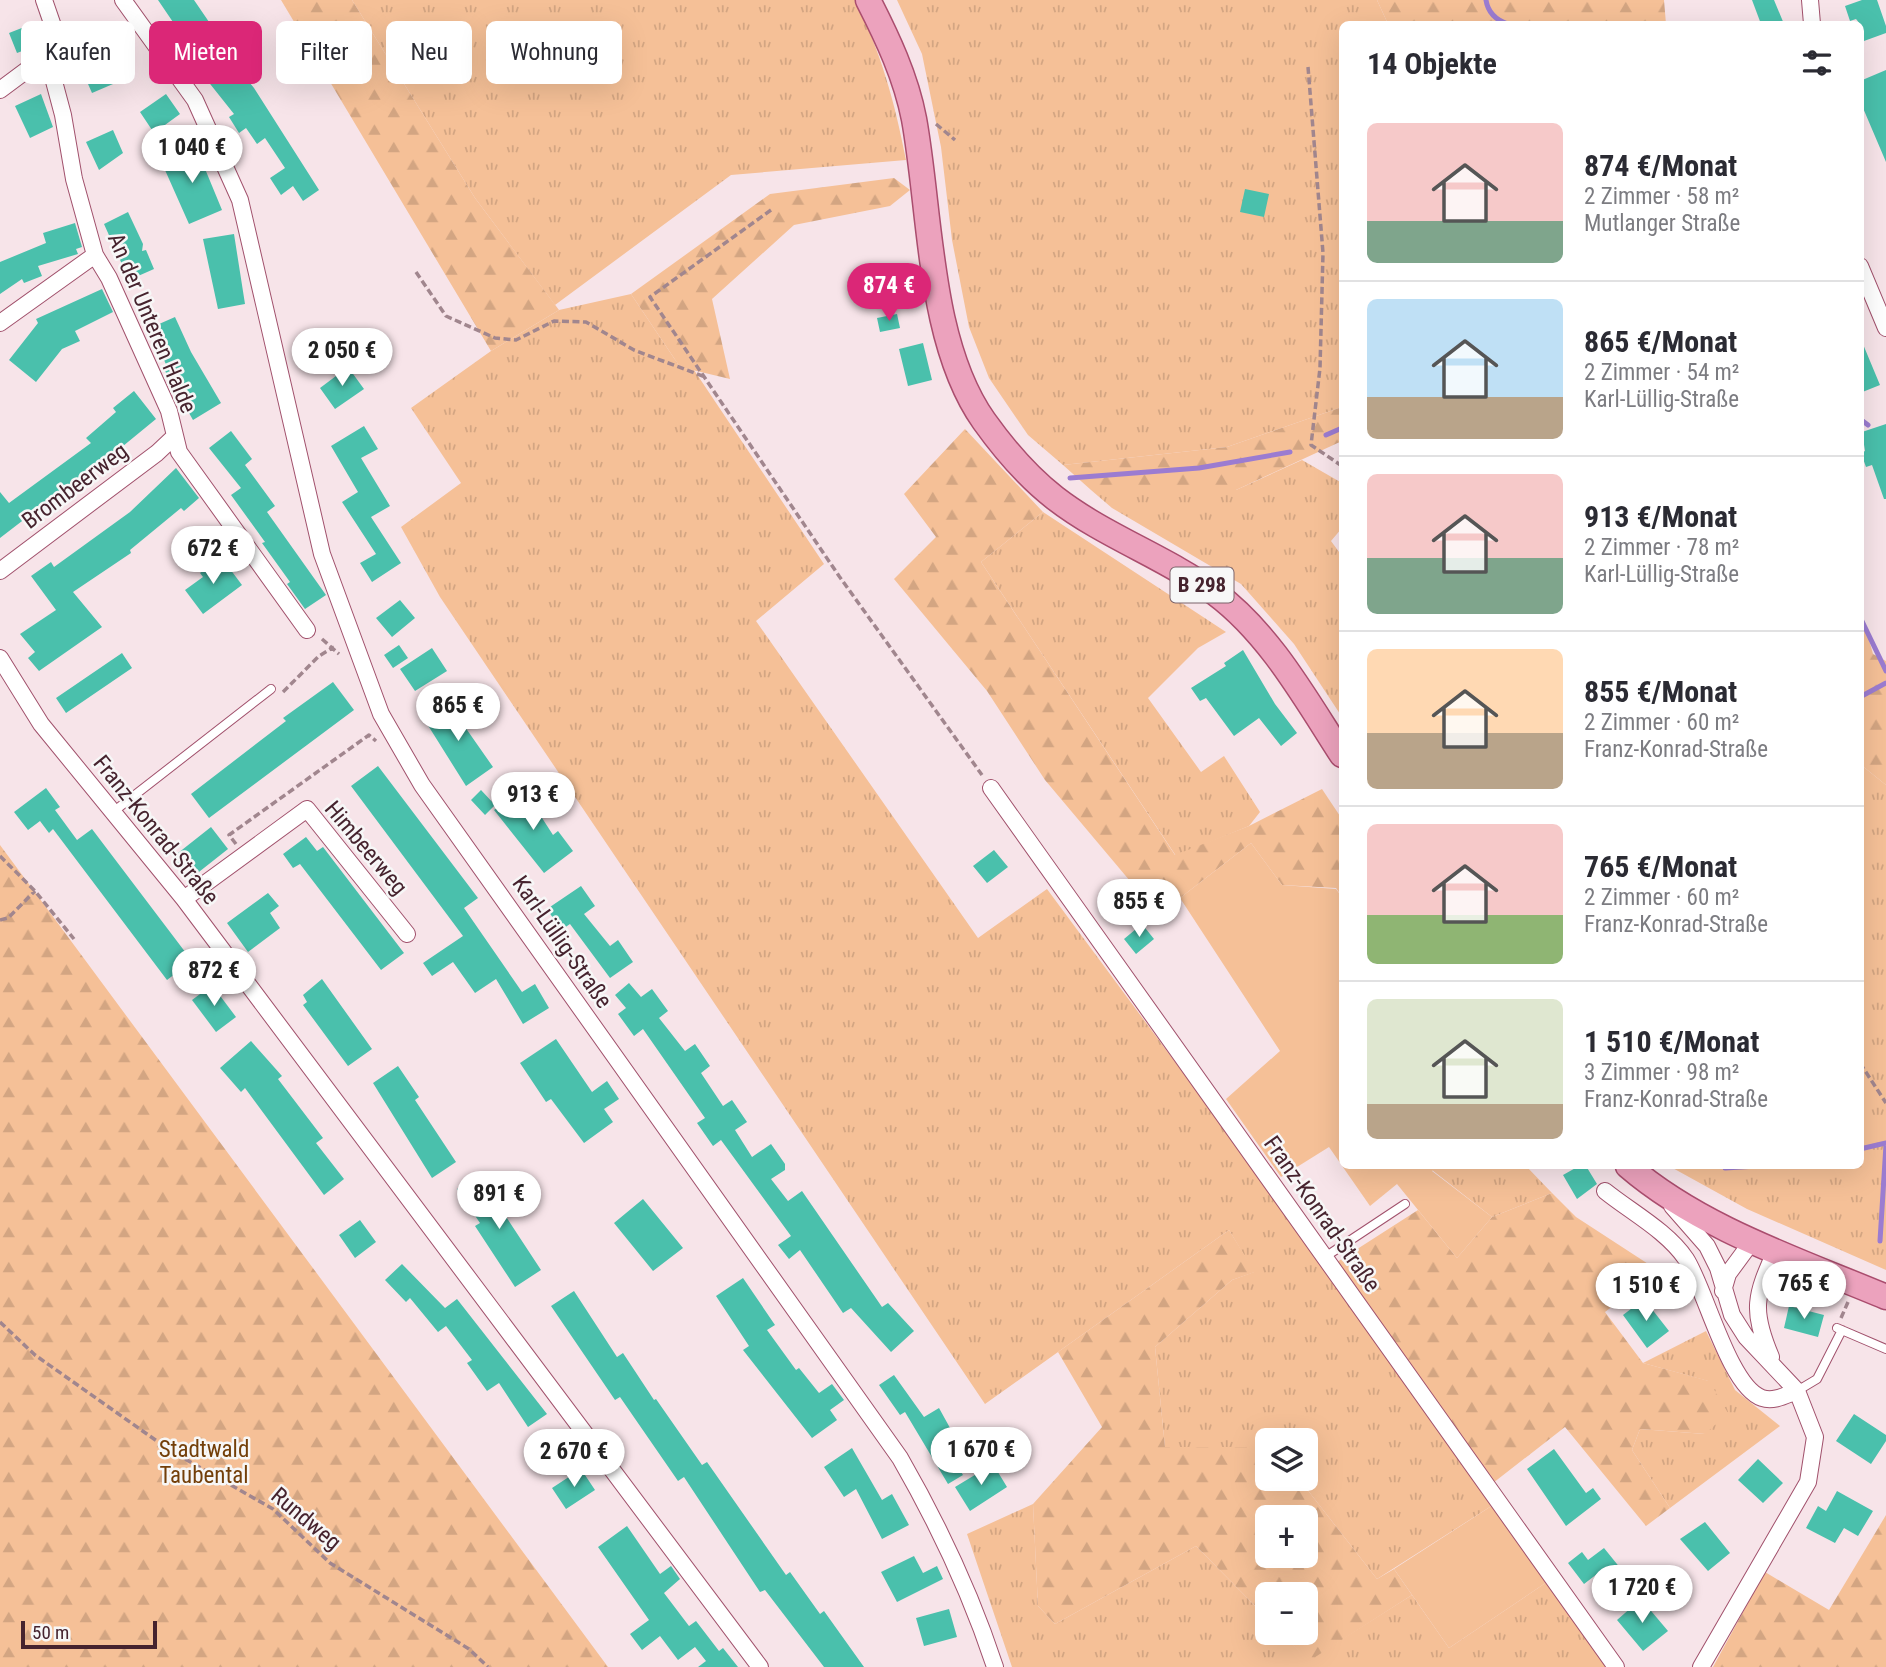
<!DOCTYPE html>
<html lang="de">
<head>
<meta charset="utf-8">
<style>
	body { margin:0; font-family:"Roboto Condensed",sans-serif; background:#f7f7f7; color:#2b2b33; height:100vh; display:flex; flex-direction:column; font-size:26px; white-space:nowrap }
	* { box-sizing:border-box; margin:0 }
	p { font-size:23px; color:#7c7c81 }
	.icon { flex:none; width:38px; height:38px; fill:none; stroke:currentColor; stroke-width:2; stroke-linecap:round; stroke-linejoin:round }
	.map { position:relative; flex:1; overflow:hidden }
	.drawer { position:absolute; left:1339px; top:21px; width:525px; height:1148px; display:flex; flex-direction:column; background:#fff; border-radius:10px; box-shadow:0 7px 28px #0002 }
	.drawer>* { flex:none }
	.guide { position:absolute; left:21px; top:21px; width:665px; height:63px; display:flex; gap:14px }
	.fabs { position:absolute; left:1255px; top:1428px; display:grid; gap:14px }
	.fabs a { display:grid; place-items:center; width:63px; height:63px; border-radius:10px; background:#fff; box-shadow:0 7px 28px #0002; font-size:35px }
	.scale { position:absolute; left:21px; bottom:18px; width:136px; box-sizing:border-box; padding-left:7px; border:4px solid #46232e; border-top:0; font-size:19px; line-height:24px; white-space:nowrap; color:#46232e; -webkit-text-stroke:5px #f7f7f7; paint-order:stroke }
	.price { position:absolute; translate:-50% -60px; padding:0 16px; border-radius:24px; background:#fff; color:#222; font-size:23px; line-height:46px; filter:drop-shadow(0 2px 4px #0008) }
	.price::after { content:''; position:absolute; left:50%; top:42px; width:21px; height:16px; margin-left:-10px; background:inherit; clip-path:polygon(0 0,100% 0,50% 100%) }
	.price.on { background:#db2777; color:#fff }
	ul { padding:0; list-style:none }
	li { display:flex; align-items:center; gap:21px; height:175px; padding:0 28px }
	li+li { border-top:2px solid #e1e1e2 }
	li span { display:grid; place-items:center; flex:none; width:196px; height:140px; border-radius:10px; color:#555 }
	li>.icon { margin-inline-start:auto }
	span .icon { width:84px; height:84px; fill:#fffc; stroke-width:1 }
	li b { font-size:30px }
	h2 { display:flex; justify-content:space-between; align-items:center; height:84px; padding:0 28px; font-size:30px }
	.tag { padding:0 24px; border-radius:10px; background:#fff; box-shadow:0 7px 28px #0002; font-size:24px; line-height:63px }
	.tag.on { background:#db2777; color:#fff }
	.map>svg:first-child { display:block }
	.grass { fill:url(#grass-tufts) }
	.forest { fill:url(#forest-firs); fill-rule:evenodd }
	.green { fill:#f5c097 }
	.lines { fill:none; stroke-linecap:round; stroke-linejoin:round }
	.stream { stroke:#9b7cd1; stroke-width:5 }
	.building { fill:#4ac0ac }
	.lane-casing { stroke:#a1516c; stroke-width:10 }
	.street-casing { stroke:#a1516c; stroke-width:18 }
	.primary-casing { stroke:#aa4d6e; stroke-width:27 }
	.path { stroke:#a1868e; stroke-width:3.5; stroke-dasharray:7 3.5; stroke-linecap:butt }
	.lane { stroke:#fff; stroke-width:8 }
	.street { stroke:#fff; stroke-width:16 }
	.primary { stroke:#eca2bd; stroke-width:24 }
	.labels { text-anchor:middle; dominant-baseline:central; stroke-width:5; stroke-linejoin:round; paint-order:stroke }
	.shield { fill:#f7f7f7; stroke:#7b636a; stroke-width:2 }
	.shield-label { font-size:21px; font-weight:bold; fill:#46232e }
	.street-label { font-size:23px; fill:#46232e; stroke:#f7f7f7 }
	.park-label { font-size:23px; fill:#733f09; stroke:#f7f7f7 }
</style>
</head>
<body>
<div class="map">
<svg width="1886" height="1667" viewBox="0 0 1886 1667">
	<defs>
		<pattern id="grass-tufts" width="24" height="20" patternUnits="userSpaceOnUse" patternTransform="scale(1.75)"><rect width="24" height="20" fill="#f5c097"/><path d="M3 7l-1-3M5 7V3M7 7l1-3M15 17l-1-3M17 17v-4M19 17l1-3" fill="none" stroke="#d3a582"/></pattern>
		<pattern id="forest-firs" width="22" height="20" patternUnits="userSpaceOnUse" patternTransform="scale(1.75)"><rect width="22" height="20" fill="#f5c097"/><path d="M5 1l3.5 6h-7zM16 11l3.5 6h-7z" fill="#d3a582"/></pattern>
	</defs>
	<rect width="100%" height="100%" fill="#f7e4e9"/>
	<path class="grass" d="M352,0H855C881,52 895,103 906,160L731,175L555,305L475,198Z
		M897,0H1377L1388,24H1342V407L1227,447L1063,465L1028,435L989,378L969,327L952,240L941,147L922,54Z
		M631,294L680,367L694,370L824,564L756,621L978,938L1047,889L1275,1197L1493,1505L1377,1579L1299,1479H1306V1440H1267V1447H1165L1155,1347L1232,1280L1254,1272L1229,1230L985,1404L440,597L401,527L461,483L411,408L491,351L559,310Z
		M1302,460L1342,483V528L1331,541L1342,556V717L1294,644L1241,584L1112,508L1091,490H1236Z
		M1043,512L1226,632L1198,648L1148,698L1201,772L1224,756L1260,812L1249,826L1176,856L981,562Z
		M1860,764L1886,785V1270L1747,1209L1669,1166H1860Z
		M1437,1166H1526L1552,1193L1492,1217L1432,1170Z
		M1706,1331L1735,1390L1780,1426L1670,1508L1632,1450L1640,1429L1705,1434L1708,1381L1643,1363Z
		M1033,1504L1038,1606L1055,1624L1196,1546L1267,1618V1633H1281L1309,1660L1412,1595L1449,1648L1550,1580L1615,1667H1012L967,1534Z"/>
	<path class="forest" d="M281,0H352L475,198L559,310L491,351Z
		M1377,0H1664L1666,24H1388Z
		M894,178L910,190L890,206L794,225L712,299L730,379L680,367L631,294L770,194Z
		M1342,407V441L1236,490H1091L1063,465L1227,447Z
		M965,429L1043,512L981,562L1175,855L1249,826L1322,789L1342,819V897L1336,888L1282,885L1251,843L1180,898L1130,881L1045,780L987,691L894,579L936,537L904,494Z
		M1860,608L1873,654L1886,661V785L1860,764Z
		M0,845L608,1667H0Z
		M1552,1193L1576,1217L1659,1271L1605,1312L1643,1363L1709,1381L1728,1413L1705,1434L1640,1429L1632,1450L1670,1508L1646,1526L1565,1427L1493,1483L1337,1262L1418,1210L1457,1258L1492,1217Z
		M1229,1230L1255,1272L1232,1280L1155,1347L1165,1447H1267V1479H1299L1377,1579L1394,1569L1412,1595L1309,1661L1281,1633H1306V1594H1267V1618L1196,1546L1055,1624L1038,1606L1033,1504L1102,1427L1058,1352ZM1267,1517H1306V1556H1267Z
		M1886,1515V1667H1713L1765,1572L1829,1610Z"/>
	<path class="green" d="M1251,843L1282,885L1336,889L1342,897V1166H1437L1432,1171L1492,1217L1457,1258L1397,1184L1370,1206L1329,1147L1281,1177L1226,1099L1280,1051L1180,898Z
		M1493,1505L1550,1580L1449,1648L1394,1569Z"/>
	<g class="lines">
		<path class="stream" d="M1486,0C1488,13 1496,20 1508,24
			M1860,419L1868,425
			M1326,435L1342,428
			M1070,478L1199,468L1290,452
			M1860,617L1886,671
			M1860,697L1886,683
			M1860,1149L1886,1143
			M1725,1168L1757,1166
			M1880,1241L1886,1145"/>
	</g>
	<path class="building" d="M158,0H194L220,38L216,41L254,88L319,190L303,201L293,186L281,195L270,178L285,168L265,138L257,144L246,128L239,133L229,117L234,114L199,70L204,66L186,39L177,45L169,33L177,28Z
		M1752,0H1774L1784,24H1761Z
		M1862,0H1877L1886,26V33L1864,41L1860,24L1856,19L1850,21L1845,6Z
		M37,22L41,32L38,45L17,53L9,33Z
		M101,38L120,81L92,93L73,50Z
		M1886,70V162L1860,101V81Z
		M41,94L53,127L30,138L15,106Z
		M166,94L180,114L154,133L140,112Z
		M113,130L123,153L99,170L86,142Z
		M196,147L222,210L189,224L161,161Z
		M1245,189L1269,194L1264,217L1240,212Z
		M128,212L143,244L142,251L146,250L154,269L129,280L104,224Z
		M75,223L82,247L76,249L78,254L38,266L42,276L24,283L22,279L0,294V262L46,243L43,233Z
		M234,234L245,304L218,309L203,239Z
		M102,289L113,312L75,331L80,341L62,349L36,382L9,360L38,323L36,319Z
		M897,314L900,328L880,332L877,318Z
		M175,317L191,352L221,403L193,420L165,371L168,369L150,328Z
		M319,328L330,347L314,357L302,338Z
		M1860,337L1880,385L1860,393Z
		M923,343L932,380L908,386L899,349Z
		M348,367L364,389L335,409L320,388Z
		M134,391L156,419L106,460L104,458L0,538V492L9,503L91,443L86,438L116,412L113,408Z
		M1886,424V499H1884L1872,465L1866,467L1861,453L1865,451L1862,432Z
		M364,426L378,449L361,458L390,506L371,517L401,563L372,582L360,563L376,554L342,502L358,492L331,446Z
		M231,431L252,459L245,465L275,506L267,512L326,595L305,609L287,584L290,582L262,543L265,542L231,495L241,488L209,448Z
		M176,468L199,498L184,511L181,508L130,550L131,553L73,592L102,627L39,671L28,658L35,652L20,634L56,610L31,576L51,562L54,567L130,512Z
		M221,557L242,585L203,614L185,590L203,577L200,573Z
		M400,600L415,618L392,637L376,618Z
		M399,645L408,658L393,668L384,655Z
		M432,648L447,671L415,691L400,669Z
		M1243,650L1275,704L1297,733L1281,746L1259,718L1234,736L1206,698L1200,701L1191,688L1226,666L1224,663Z
		M122,653L132,668L66,713L56,698Z
		M333,682L354,710L209,818L191,794L286,721L283,718Z
		M454,701L469,725L465,727L493,767L466,786L424,719Z
		M378,766L478,898L464,908L522,992L535,984L549,1008L523,1024L496,979L475,993L453,962L432,976L423,963L463,936L351,786Z
		M46,788L60,807L55,810L77,840L92,829L192,961L167,980L53,829L49,833L40,821L28,830L14,812Z
		M481,790L495,805L485,815L471,800Z
		M524,790L553,835L558,831L573,851L544,873L494,810Z
		M211,827L228,849L190,879L173,857Z
		M306,837L317,851L323,847L404,953L381,970L300,864L293,868L283,854Z
		M994,850L1008,867L987,883L973,866Z
		M581,886L595,906L584,914L610,946L618,940L633,962L610,978L570,924L561,930L547,909Z
		M268,893L279,906L270,913L280,928L248,952L227,923Z
		M1142,924L1154,939L1136,954L1124,939Z
		M322,979L372,1049L348,1066L303,1005L307,1002L303,995Z
		M629,983L641,997L652,989L668,1011L659,1018L685,1051L695,1044L710,1066L701,1073L723,1106L732,1100L747,1122L735,1130L752,1157L771,1144L785,1164V1170L771,1179L788,1201L802,1191L882,1307L888,1303L914,1331L891,1352L851,1308L843,1313L800,1250L789,1259L778,1245L791,1236L721,1140L713,1146L697,1123L705,1118L643,1029L634,1036L618,1014L626,1008L615,995Z
		M212,985L236,1017L216,1032L192,1000Z
		M556,1039L592,1092L607,1081L619,1099L604,1109L613,1122L584,1143L551,1099L546,1102L520,1063Z
		M251,1041L282,1076L278,1079L323,1138L316,1143L344,1179L324,1195L245,1088L241,1092L220,1068Z
		M398,1066L419,1097L415,1100L456,1162L432,1178L373,1083Z
		M1579,1166H1586L1597,1184L1577,1199L1563,1175Z
		M482,1173L504,1207L501,1209L541,1270L515,1287L475,1226L480,1223L457,1189Z
		M643,1199L683,1248L653,1271L614,1223Z
		M360,1220L376,1242L355,1258L339,1235Z
		M402,1264L445,1308L457,1299L547,1414L528,1427L499,1383L487,1391L467,1363L472,1360L446,1326L438,1332L410,1298L406,1302L385,1280Z
		M743,1278L775,1325L767,1330L796,1370L799,1368L819,1393L832,1384L844,1400L830,1410L837,1420L812,1438L743,1350L749,1346L716,1296Z
		M574,1291L617,1357L623,1353L654,1400L656,1399L702,1465L707,1462L786,1575L790,1572L820,1614L824,1611L864,1667H824L765,1590L760,1592L684,1477L678,1481L620,1397L615,1400L551,1306Z
		M1644,1299L1669,1331L1647,1348L1623,1315Z
		M1789,1306L1824,1315L1818,1337L1784,1328Z
		M894,1375L924,1417L939,1408L960,1446L948,1452L963,1475L948,1484L905,1412L900,1415L879,1385Z
		M1854,1414L1886,1435V1441L1871,1464L1836,1441Z
		M852,1448L882,1500L892,1494L909,1525L882,1539L856,1489L844,1497L824,1467Z
		M1554,1449L1586,1493L1593,1488L1601,1499L1566,1526L1527,1469Z
		M1758,1459L1783,1483L1763,1503L1738,1480Z
		M993,1464L1007,1487L970,1511L955,1487Z
		M581,1469L595,1490L566,1509L552,1488Z
		M1837,1491L1873,1511L1858,1536L1844,1528L1835,1543L1806,1528L1818,1506L1826,1511Z
		M1705,1522L1730,1553L1708,1571L1680,1539Z
		M627,1526L660,1574L671,1566L680,1579L664,1593L689,1626L696,1621L719,1651L723,1648L738,1667H698L706,1661L695,1647L678,1660L660,1636L642,1650L630,1634L649,1620L598,1547Z
		M1604,1548L1621,1569L1603,1582L1597,1574L1584,1584L1568,1563L1582,1552L1588,1560Z
		M914,1556L923,1573L937,1566L943,1579L897,1602L881,1572Z
		M1641,1599L1668,1631L1643,1651L1617,1620Z
		M949,1609L957,1637L924,1646L916,1618Z"/>
	<g class="lines">
		<g class="lane-casing">
			<path id="lane" d="M113,812L271,689
				M1325,1257L1405,1204
				M1837,1328L1886,1349
				M1797,1391L1817,1379L1842,1330"/>
		</g>
		<g class="street-casing">
			<path id="street" d="M44,0L53,26L47,55L63,115L74,179L95,255L109,278L169,411L179,452L307,630
				M123,0L195,100L240,200L322,554L381,714L422,785L900,1458C938,1524 971,1594 995,1667
				M1810,0L1812,24
				M0,90L47,55
				M1860,266L1886,328
				M0,323L95,255
				M0,571L157,453L175,436
				M0,658L41,724L184,899L760,1667
				M991,788L1616,1667
				M184,899L307,809L407,934
				M1605,1191C1631,1212 1667,1231 1686,1259C1705,1288 1729,1387 1762,1398C1774,1402 1786,1395 1797,1391
				M1672,1206L1707,1246L1718,1268L1732,1315L1746,1337L1797,1391L1815,1437L1808,1482L1701,1667
				M1723,1291L1728,1274L1753,1240
				M1771,1357C1751,1310 1755,1296 1776,1250"/>
		</g>
		<g class="primary-casing">
			<path id="primary" d="M868,0C887,37 906,77 914,119C931,212 928,342 984,421C1004,449 1028,477 1055,498C1104,536 1165,557 1215,593C1270,634 1305,698 1342,755
				M1628,1166C1700,1228 1798,1260 1886,1297"/>
		</g>
		<path class="path" d="M1308,67L1323,253L1320,368L1311,445L1342,466
			M936,124L955,140
			M771,210L650,297L839,576L982,775
			M416,272L446,316L495,338L516,340L554,321L586,322L634,350L705,377
			M322,639L339,654
			M283,692L319,656L334,647
			M236,844L229,835L369,735L376,741
			M0,856L35,891L74,939
			M0,920L8,918L35,891
			M1860,1063L1886,1103
			M1841,1318L1848,1302
			M0,1322L35,1355L171,1451L273,1509L330,1563L469,1649L488,1667"/>
		<use href="#lane" class="lane"/>
		<use href="#street" class="street"/>
		<use href="#primary" class="primary"/>
	</g>
	<g class="labels">
		<rect class="shield" x="1170.5" y="567.5" width="63" height="35" rx="5"/>
		<g class="shield-label">
			<text x="1202" y="585">B 298</text>
		</g>
		<g class="street-label">
			<text transform="translate(152 323) rotate(67)">An der Unteren Halde</text>
			<text transform="translate(75 486) rotate(-37)">Brombeerweg</text>
			<text transform="translate(156 830) rotate(51)">Franz-Konrad-Straße</text>
			<text transform="translate(366 848) rotate(50)">Himbeerweg</text>
			<text transform="translate(562 942) rotate(55)">Karl-Lüllig-Straße</text>
			<text transform="translate(1322 1214) rotate(55)">Franz-Konrad-Straße</text>
			<text transform="translate(306 1519) rotate(40)">Rundweg</text>
		</g>
		<g class="park-label">
			<text x="204" y="1449">Stadtwald<tspan x="204" dy="26">Taubental</tspan></text>
		</g>
	</g>
</svg>
<div class="fabs">
<a><svg class="icon" aria-label="layers" viewBox="0 0 24 24"><path d="M12 4l9 5-9 5-9-5zM3 14l9 5 9-5"/></svg></a>
<a>+</a>
<a>−</a>
</div>
<div class="scale">50 m</div>
<b class="price" style="left:192px;top:185px">1 040 €</b>
<b class="price on" style="left:889px;top:323px">874 €</b>
<b class="price" style="left:342px;top:388px">2 050 €</b>
<b class="price" style="left:213px;top:586px">672 €</b>
<b class="price" style="left:458px;top:743px">865 €</b>
<b class="price" style="left:533px;top:832px">913 €</b>
<b class="price" style="left:1139px;top:939px">855 €</b>
<b class="price" style="left:214px;top:1008px">872 €</b>
<b class="price" style="left:499px;top:1231px">891 €</b>
<b class="price" style="left:1804px;top:1321px">765 €</b>
<b class="price" style="left:1646px;top:1323px">1 510 €</b>
<b class="price" style="left:981px;top:1487px">1 670 €</b>
<b class="price" style="left:574px;top:1489px">2 670 €</b>
<b class="price" style="left:1642px;top:1625px">1 720 €</b>
<div class="guide">
<a class="tag">Kaufen</a>
<a class="tag on">Mieten</a>
<a class="tag">Filter</a>
<a class="tag">Neu</a>
<a class="tag">Wohnung</a>
</div>
<section class="drawer">
<h2>14 Objekte<svg class="icon" aria-label="filters" viewBox="0 0 24 24"><path d="M4 7h16M4 17h16"/><circle cx="9" cy="7" r="2"/><circle cx="15" cy="17" r="2"/></svg></h2>
<ul>
<li><span style="background:linear-gradient(#f6c9c9 70%,#7fa58c 0)"><svg class="icon" aria-label="home" viewBox="0 0 24 24"><path d="M3 11l9-7 9 7M6 9v11h12V9"/></svg></span><div><b>874 €/Monat</b><p>2 Zimmer · 58 m²</p><p>Mutlanger Straße</p></div></li>
<li><span style="background:linear-gradient(#bfe0f5 70%,#b9a48a 0)"><svg class="icon" aria-label="home" viewBox="0 0 24 24"><path d="M3 11l9-7 9 7M6 9v11h12V9"/></svg></span><div><b>865 €/Monat</b><p>2 Zimmer · 54 m²</p><p>Karl-Lüllig-Straße</p></div></li>
<li><span style="background:linear-gradient(#f6c9c9 60%,#7fa58c 0)"><svg class="icon" aria-label="home" viewBox="0 0 24 24"><path d="M3 11l9-7 9 7M6 9v11h12V9"/></svg></span><div><b>913 €/Monat</b><p>2 Zimmer · 78 m²</p><p>Karl-Lüllig-Straße</p></div></li>
<li><span style="background:linear-gradient(#ffd9b3 60%,#b9a48a 0)"><svg class="icon" aria-label="home" viewBox="0 0 24 24"><path d="M3 11l9-7 9 7M6 9v11h12V9"/></svg></span><div><b>855 €/Monat</b><p>2 Zimmer · 60 m²</p><p>Franz-Konrad-Straße</p></div></li>
<li><span style="background:linear-gradient(#f6c9c9 65%,#8fb573 0)"><svg class="icon" aria-label="home" viewBox="0 0 24 24"><path d="M3 11l9-7 9 7M6 9v11h12V9"/></svg></span><div><b>765 €/Monat</b><p>2 Zimmer · 60 m²</p><p>Franz-Konrad-Straße</p></div></li>
<li><span style="background:linear-gradient(#dfe7d0 75%,#b9a48a 0)"><svg class="icon" aria-label="home" viewBox="0 0 24 24"><path d="M3 11l9-7 9 7M6 9v11h12V9"/></svg></span><div><b>1 510 €/Monat</b><p>3 Zimmer · 98 m²</p><p>Franz-Konrad-Straße</p></div></li>
</ul>
</section>
</div>
</body>
</html>
